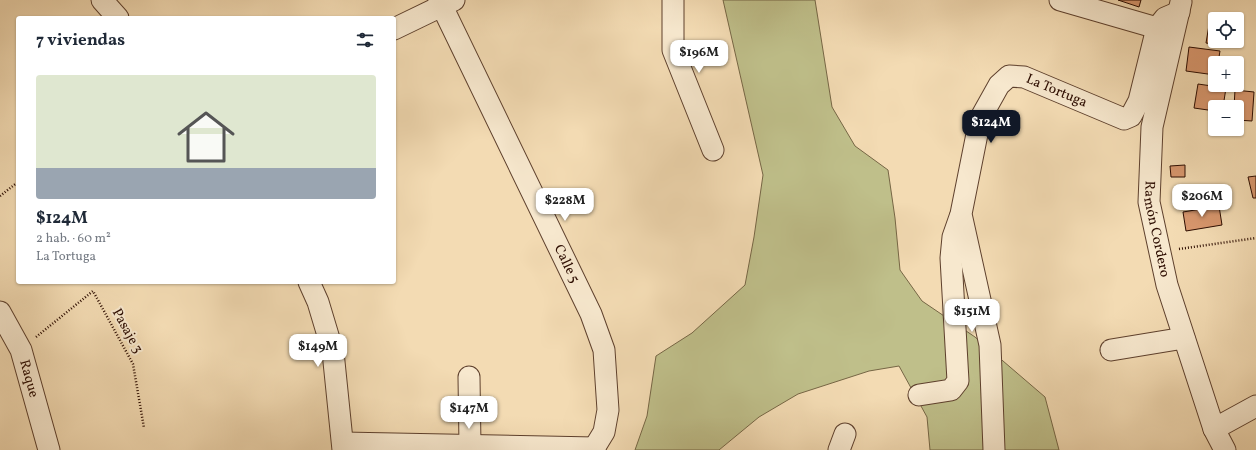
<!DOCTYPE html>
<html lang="es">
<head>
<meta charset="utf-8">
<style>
	body { margin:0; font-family:Vollkorn,serif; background:#f6f6f7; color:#1f2937; height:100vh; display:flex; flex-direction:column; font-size:15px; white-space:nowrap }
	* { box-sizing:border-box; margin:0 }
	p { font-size:13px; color:#747a83 }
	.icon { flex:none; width:22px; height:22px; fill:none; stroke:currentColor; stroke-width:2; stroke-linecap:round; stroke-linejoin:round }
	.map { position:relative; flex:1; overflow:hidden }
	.panel { position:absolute; left:16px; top:16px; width:380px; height:268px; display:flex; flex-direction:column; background:#fff; border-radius:4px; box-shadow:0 1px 3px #0004 }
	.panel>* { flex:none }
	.tools { position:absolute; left:1208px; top:12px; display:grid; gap:8px }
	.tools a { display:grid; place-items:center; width:36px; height:36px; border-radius:4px; background:#fff; box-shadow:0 1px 3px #0004; font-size:20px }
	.price { position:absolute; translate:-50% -34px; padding:0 9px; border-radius:8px; background:#fff; color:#222; font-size:13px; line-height:26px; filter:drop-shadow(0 1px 2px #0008) }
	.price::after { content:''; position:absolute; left:50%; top:24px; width:12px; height:9px; margin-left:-6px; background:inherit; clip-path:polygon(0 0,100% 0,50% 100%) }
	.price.selected { background:#111827; color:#fff }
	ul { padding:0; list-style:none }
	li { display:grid; align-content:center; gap:8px; height:212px; padding:0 20px }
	li span { display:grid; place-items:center; height:124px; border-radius:4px; color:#555 }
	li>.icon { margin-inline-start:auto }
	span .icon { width:72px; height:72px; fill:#fffc; stroke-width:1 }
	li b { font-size:17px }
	h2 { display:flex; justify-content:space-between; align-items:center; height:48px; padding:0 20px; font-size:17px }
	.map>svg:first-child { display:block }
	.green { fill:#bfbf8a; stroke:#766645 }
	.building { fill:#d8976e; stroke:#2c0c00 }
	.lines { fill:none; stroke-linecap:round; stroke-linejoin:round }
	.minor-casing { stroke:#5e402d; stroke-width:23 }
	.path { stroke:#2c0c00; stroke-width:2.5; stroke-dasharray:1 2; stroke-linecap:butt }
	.minor { stroke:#f7e8ce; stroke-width:21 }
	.labels { text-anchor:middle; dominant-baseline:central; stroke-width:4; stroke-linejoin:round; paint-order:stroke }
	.street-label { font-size:14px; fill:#2c0c00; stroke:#f7e8ce }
</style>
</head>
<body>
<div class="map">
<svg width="1256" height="450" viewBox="0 0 1256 450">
	<rect width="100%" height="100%" fill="#f3dbb3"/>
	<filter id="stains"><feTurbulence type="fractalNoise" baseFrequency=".005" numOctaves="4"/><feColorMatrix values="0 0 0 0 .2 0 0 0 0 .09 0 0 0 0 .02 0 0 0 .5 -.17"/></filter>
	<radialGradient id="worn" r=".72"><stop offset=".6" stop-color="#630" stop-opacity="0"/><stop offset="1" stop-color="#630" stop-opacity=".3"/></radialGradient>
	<path class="green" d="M723,0H815L832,107L855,146L888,170L895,218L900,270L922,301L975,337L1045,397L1059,450H930L927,417L899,366L869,371L798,394L759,417L719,450H635L647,416L656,356L692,333L745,285L754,237L763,175Z"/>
	<path class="building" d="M1118,0H1141L1139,7Z
		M1210,19L1215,20V41H1234L1233,47L1206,43Z
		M1189,47L1220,51L1218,63H1215V75L1186,71Z
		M1198,84L1226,88L1223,107H1215V111L1194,108Z
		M1235,90L1254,92L1252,121L1237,120V107H1234Z
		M1185,165V177H1171L1170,166Z
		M1256,176V198H1253L1248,177Z
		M1219,206L1222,225L1186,231L1183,212Z"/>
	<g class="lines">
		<g class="minor-casing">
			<g id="minor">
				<path d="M102,0L118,18"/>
				<path id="s1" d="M439,0L591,314L604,350L608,410L604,432L593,450"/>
				<path d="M673,0V50L713,150"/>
				<path d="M1060,0L1157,28"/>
				<path id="s2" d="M1181,2L1152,127L1149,202L1167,285L1214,429L1225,450"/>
				<path d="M394,29L454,0"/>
				<path d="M309,282L318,302L333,352L343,450"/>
				<path id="s3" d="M0,312L21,350L49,450"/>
				<path d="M1111,350L1184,338"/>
				<path d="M469,377L470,446"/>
				<path d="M919,395L951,390L958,381L951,258L953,237L960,217"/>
				<path d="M1214,429L1256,406"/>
				<path d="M343,443L595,448"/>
				<path d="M839,450L845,434"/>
				<path id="s4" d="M994,450L990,345L961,214L980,119L999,85L1009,76L1024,77L1124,119L1131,116L1139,101L1157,28L1165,18L1179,12"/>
			</g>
		</g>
		<path class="path" d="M0,196L18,182
			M1179,249L1256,238
			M36,337L93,291L133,364L144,428"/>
		<use href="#minor" class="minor"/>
	</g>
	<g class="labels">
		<g class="street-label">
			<text stroke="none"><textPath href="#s4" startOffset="439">La Tortuga</textPath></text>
			<text stroke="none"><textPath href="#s2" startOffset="231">Ramón Cordero</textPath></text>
			<text stroke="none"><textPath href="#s1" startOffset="293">Calle 5</textPath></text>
			<text transform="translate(127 331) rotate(61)">Pasaje 3</text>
			<text stroke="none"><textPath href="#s3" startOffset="73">Raque</textPath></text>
		</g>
	</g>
	<rect width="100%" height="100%" filter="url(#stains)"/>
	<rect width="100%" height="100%" fill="url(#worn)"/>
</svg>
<div class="tools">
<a><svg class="icon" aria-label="locate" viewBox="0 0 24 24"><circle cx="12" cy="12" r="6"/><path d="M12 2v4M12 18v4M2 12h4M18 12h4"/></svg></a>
<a>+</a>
<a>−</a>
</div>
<b class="price" style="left:699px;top:74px">$196M</b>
<b class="price selected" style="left:991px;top:144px">$124M</b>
<b class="price" style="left:1202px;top:218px">$206M</b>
<b class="price" style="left:565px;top:222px">$228M</b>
<b class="price" style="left:972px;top:333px">$151M</b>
<b class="price" style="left:318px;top:368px">$149M</b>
<b class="price" style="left:469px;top:430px">$147M</b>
<section class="panel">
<h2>7 viviendas<svg class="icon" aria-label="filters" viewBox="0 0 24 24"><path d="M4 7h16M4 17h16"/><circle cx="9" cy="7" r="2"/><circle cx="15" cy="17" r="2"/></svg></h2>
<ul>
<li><span style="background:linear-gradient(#dfe7d0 75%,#9aa5b1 0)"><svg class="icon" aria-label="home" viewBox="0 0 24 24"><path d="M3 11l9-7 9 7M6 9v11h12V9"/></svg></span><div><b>$124M</b><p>2 hab. · 60 m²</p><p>La Tortuga</p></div></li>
</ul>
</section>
</div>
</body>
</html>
